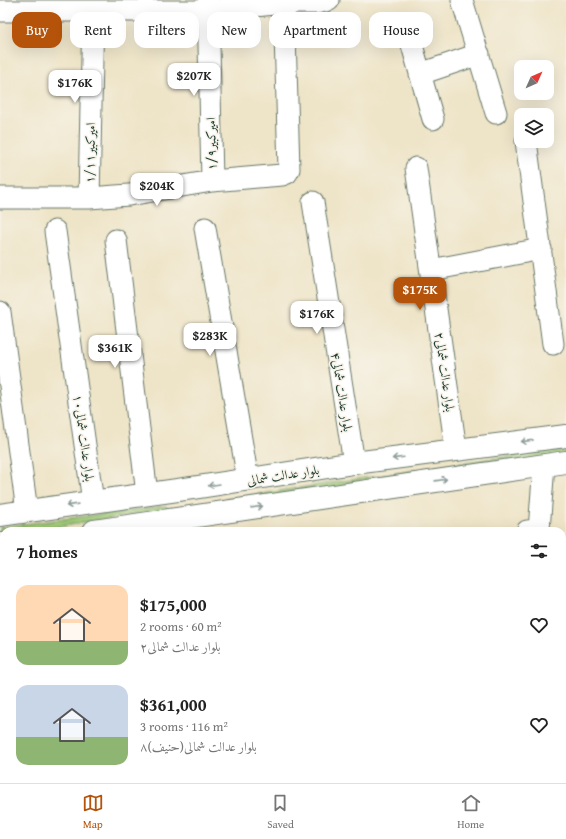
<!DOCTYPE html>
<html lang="en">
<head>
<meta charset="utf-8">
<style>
	body { margin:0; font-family:"Gentium Book Plus",Amiri,serif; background:#f2f2f2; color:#222; height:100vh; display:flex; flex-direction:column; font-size:15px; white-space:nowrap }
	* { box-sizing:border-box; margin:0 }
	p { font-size:13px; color:#767676 }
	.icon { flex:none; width:22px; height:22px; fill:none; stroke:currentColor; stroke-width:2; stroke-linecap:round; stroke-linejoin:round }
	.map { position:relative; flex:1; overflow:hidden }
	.details { position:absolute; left:0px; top:527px; width:566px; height:256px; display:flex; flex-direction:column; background:#fff; border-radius:12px 12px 0 0; box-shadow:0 4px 16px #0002 }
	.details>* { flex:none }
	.hud { position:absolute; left:12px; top:12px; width:542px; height:36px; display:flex; gap:8px }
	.needle { width:26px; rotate:45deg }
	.tools { position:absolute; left:514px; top:60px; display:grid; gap:8px }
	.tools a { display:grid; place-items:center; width:40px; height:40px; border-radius:8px; background:#fff; box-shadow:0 4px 16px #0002; font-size:20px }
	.price { position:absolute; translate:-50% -34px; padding:0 9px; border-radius:8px; background:#fff; color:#222; font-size:13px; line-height:26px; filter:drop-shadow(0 1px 2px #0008) }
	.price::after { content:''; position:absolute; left:50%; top:24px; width:12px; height:9px; margin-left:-6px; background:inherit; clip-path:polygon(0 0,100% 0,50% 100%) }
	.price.selected { background:#b45309; color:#fff }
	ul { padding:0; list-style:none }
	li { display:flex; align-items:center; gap:12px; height:100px; padding:0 16px }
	li span { display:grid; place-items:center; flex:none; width:112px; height:80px; border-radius:12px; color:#555 }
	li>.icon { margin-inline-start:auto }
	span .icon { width:48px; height:48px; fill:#fffc; stroke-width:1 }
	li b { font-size:17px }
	h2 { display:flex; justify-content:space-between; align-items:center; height:48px; padding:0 16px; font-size:17px }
	.chip { padding:0 14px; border-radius:12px; background:#fff; box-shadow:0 4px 16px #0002; font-size:14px; line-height:36px }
	.chip.selected { background:#b45309; color:#fff }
	.menu { display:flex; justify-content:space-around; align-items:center; height:56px; border-top:1px solid #e0e0e0; background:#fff; font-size:11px; color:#767676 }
	.menu a { display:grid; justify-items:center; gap:2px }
	.menu .selected { color:#b45309 }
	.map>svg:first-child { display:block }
	.green { fill:#9cc875; stroke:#5e8254 }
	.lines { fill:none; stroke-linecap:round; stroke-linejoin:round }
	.minor-casing { stroke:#677767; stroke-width:23 }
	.major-casing { stroke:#677767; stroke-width:24 }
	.minor { stroke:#fff; stroke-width:21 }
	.major { stroke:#fff; stroke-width:22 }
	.oneway { stroke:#8f9e9a }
	.labels { text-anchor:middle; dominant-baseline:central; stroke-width:3; stroke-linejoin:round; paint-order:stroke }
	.street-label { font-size:13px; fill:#1f3d34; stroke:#f7f3e8 }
</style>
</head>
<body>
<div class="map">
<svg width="566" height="783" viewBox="0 0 566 783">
	<rect width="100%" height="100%" fill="#f7f3e8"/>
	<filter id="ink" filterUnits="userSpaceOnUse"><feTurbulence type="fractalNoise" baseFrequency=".025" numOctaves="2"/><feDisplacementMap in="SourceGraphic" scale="8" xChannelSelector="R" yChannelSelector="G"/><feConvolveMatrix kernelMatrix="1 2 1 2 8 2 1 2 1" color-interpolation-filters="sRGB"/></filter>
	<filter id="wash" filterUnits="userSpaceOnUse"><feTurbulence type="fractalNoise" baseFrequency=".012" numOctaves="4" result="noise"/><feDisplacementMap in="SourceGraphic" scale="16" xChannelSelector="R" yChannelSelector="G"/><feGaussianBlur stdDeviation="0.9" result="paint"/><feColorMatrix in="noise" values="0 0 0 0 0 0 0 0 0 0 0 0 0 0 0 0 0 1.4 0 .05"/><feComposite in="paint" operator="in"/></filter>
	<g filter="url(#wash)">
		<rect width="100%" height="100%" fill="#eee4c7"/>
		<path class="green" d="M566,447V455L213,507L214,501Z
			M166,506L168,509L40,530L4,531V534L0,535V527Z"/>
	</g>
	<g filter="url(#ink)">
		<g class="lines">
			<g class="minor-casing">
				<path id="minor" d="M208,0L212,181
					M462,0L496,113
					M0,11H208L284,3H316L329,0
					M406,24L433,119
					M420,74L479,54
					M526,141L553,344
					M416,168L456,450
					M0,198H89L129,195L212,181L282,175L287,173L289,169L284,0
					M89,198L93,12
					M313,202L354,463
					M205,228L248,480
					M55,231L93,502
					M116,240L147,494
					M431,270L541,249
					M0,312L27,511
					M527,531L539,530L544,465
					M0,745L4,770
					M315,779V783
					M390,779V783
					M523,779V783"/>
			</g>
			<g class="major-casing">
				<path id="major" d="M0,515L192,488L354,463L566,436
					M94,531L566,462
					M0,544H4"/>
			</g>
			<use href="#minor" class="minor"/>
			<use href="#major" class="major"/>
		</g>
		<defs><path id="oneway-shaft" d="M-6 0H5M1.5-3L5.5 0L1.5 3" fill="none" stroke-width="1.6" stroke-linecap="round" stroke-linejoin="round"/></defs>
		<g class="oneway">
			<use href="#oneway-shaft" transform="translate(527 441) rotate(173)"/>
			<use href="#oneway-shaft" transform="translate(398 458) rotate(173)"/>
			<use href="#oneway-shaft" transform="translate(441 480) rotate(-8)"/>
			<use href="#oneway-shaft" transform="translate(214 485) rotate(171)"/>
			<use href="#oneway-shaft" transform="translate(72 505) rotate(172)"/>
			<use href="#oneway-shaft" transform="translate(257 507) rotate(-8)"/>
		</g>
	</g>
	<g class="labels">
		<g class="street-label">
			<text transform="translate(211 144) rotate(-91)">امیرکبیر۱/۹</text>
			<text transform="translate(90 153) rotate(-89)">امیرکبیر۱/۱۱</text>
			<text transform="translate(445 372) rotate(82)">بلوار عدالت شمالی۲</text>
			<text transform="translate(342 392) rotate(81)">بلوار عدالت شمالی۴</text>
			<text transform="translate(84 438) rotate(82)">بلوار عدالت شمالی۱۰</text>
			<text transform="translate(283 475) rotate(-9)">بلوار عدالت شمالی</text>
		</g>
	</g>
</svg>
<div class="tools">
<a><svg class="needle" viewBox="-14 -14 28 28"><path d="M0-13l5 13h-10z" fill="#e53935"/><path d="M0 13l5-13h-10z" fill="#767676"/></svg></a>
<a><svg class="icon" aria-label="layers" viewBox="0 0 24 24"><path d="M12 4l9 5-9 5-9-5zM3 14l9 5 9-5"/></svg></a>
</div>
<b class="price" style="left:194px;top:97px">$207K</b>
<b class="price" style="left:75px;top:104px">$176K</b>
<b class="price" style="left:157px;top:207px">$204K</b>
<b class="price selected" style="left:420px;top:311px">$175K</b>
<b class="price" style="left:317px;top:335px">$176K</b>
<b class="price" style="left:210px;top:357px">$283K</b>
<b class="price" style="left:115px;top:369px">$361K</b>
<div class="hud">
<a class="chip selected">Buy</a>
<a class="chip">Rent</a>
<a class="chip">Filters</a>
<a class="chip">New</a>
<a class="chip">Apartment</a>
<a class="chip">House</a>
</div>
<section class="details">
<h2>7 homes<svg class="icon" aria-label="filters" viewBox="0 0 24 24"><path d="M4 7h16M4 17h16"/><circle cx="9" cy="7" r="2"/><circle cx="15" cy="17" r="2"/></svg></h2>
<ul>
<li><span style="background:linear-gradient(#ffd9b3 70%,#8fb573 0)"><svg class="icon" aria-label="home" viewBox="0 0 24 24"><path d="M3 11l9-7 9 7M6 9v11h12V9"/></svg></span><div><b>$175,000</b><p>2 rooms · 60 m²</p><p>بلوار عدالت شمالی۲</p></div><svg class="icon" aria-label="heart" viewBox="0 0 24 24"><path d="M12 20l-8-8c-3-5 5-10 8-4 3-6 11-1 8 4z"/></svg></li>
<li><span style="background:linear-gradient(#c9d6e8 65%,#8fb573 0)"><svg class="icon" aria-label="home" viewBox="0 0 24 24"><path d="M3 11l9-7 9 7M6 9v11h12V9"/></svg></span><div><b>$361,000</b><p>3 rooms · 116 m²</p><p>۸بلوار عدالت شمالی(حنیف)</p></div><svg class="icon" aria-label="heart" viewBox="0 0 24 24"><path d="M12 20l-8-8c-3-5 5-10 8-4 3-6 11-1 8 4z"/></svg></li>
</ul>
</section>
</div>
<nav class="menu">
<a class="selected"><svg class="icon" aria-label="map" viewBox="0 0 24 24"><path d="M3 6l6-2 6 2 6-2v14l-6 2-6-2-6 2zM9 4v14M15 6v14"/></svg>Map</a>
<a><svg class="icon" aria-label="saved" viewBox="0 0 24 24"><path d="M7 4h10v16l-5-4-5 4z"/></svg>Saved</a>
<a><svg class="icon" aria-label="home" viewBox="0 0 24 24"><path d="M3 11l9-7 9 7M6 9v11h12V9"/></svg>Home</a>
</nav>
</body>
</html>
